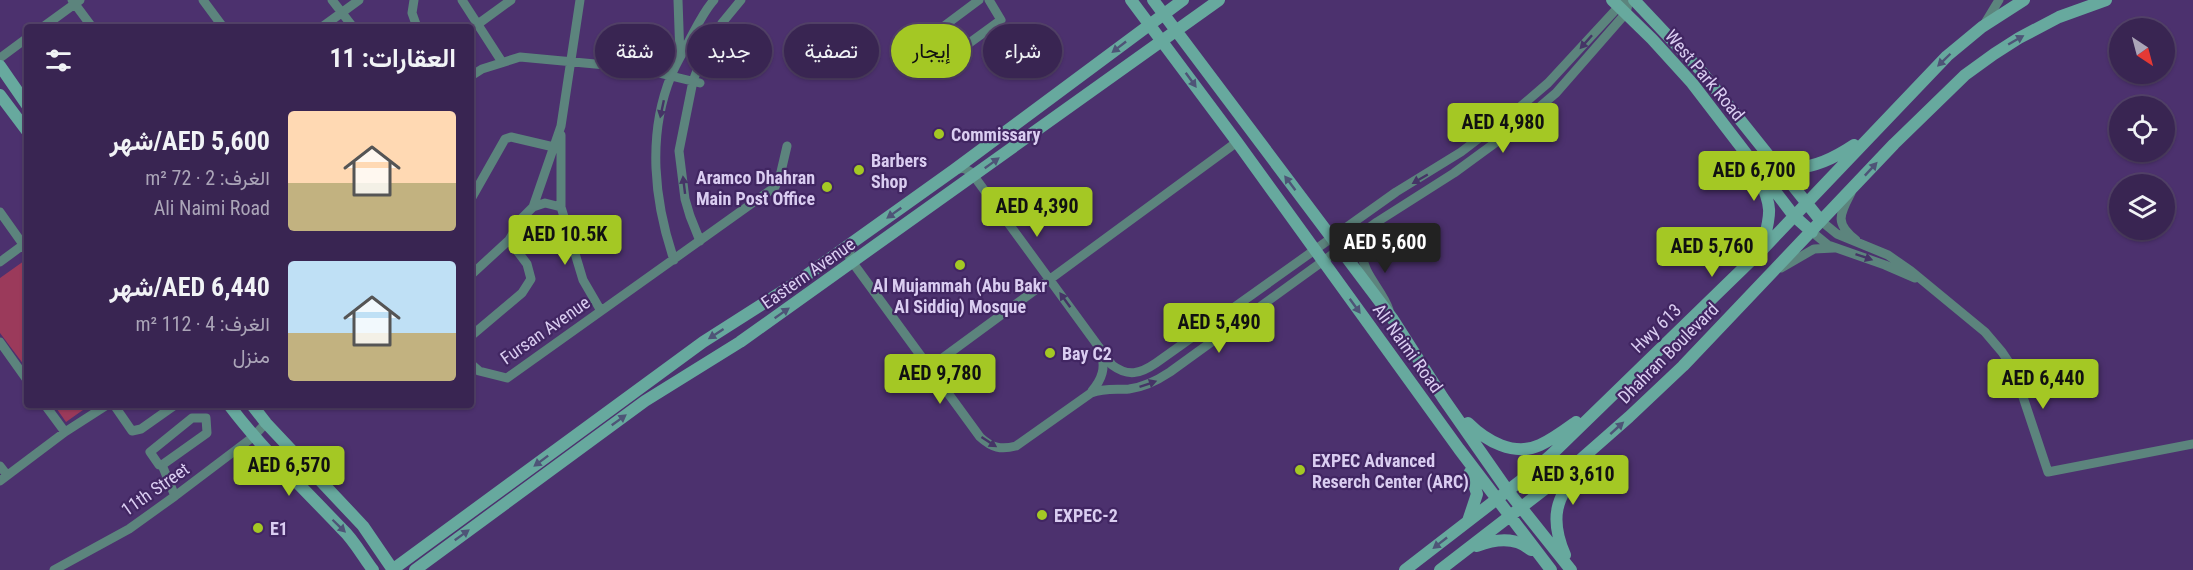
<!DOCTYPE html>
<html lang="ar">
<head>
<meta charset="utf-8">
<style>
	body { margin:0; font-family:"Roboto Condensed",Vazirmatn,sans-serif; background:#44315c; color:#f1f3f6; direction:rtl; height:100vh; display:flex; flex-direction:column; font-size:22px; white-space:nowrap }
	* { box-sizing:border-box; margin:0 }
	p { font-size:20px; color:#aba5b8 }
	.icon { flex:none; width:33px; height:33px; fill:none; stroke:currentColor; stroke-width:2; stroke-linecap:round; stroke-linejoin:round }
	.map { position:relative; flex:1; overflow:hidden; direction:ltr }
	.drawer { position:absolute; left:24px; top:24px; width:450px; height:384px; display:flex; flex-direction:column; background:#392552; border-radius:6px; box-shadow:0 2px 4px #0004,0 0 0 2px #534269; direction:rtl }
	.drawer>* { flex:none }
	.top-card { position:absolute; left:492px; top:24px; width:570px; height:54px; direction:rtl; display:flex; gap:12px }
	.needle { width:39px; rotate:144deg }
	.buttons { position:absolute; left:2109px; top:18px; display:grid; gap:12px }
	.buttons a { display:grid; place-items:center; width:66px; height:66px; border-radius:50%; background:#392552; box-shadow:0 2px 4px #0004,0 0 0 2px #534269; font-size:30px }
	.price { position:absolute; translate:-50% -51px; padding:0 14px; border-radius:6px; background:#a4c824; color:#111; font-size:20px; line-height:39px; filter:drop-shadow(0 2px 3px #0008) }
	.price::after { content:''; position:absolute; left:50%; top:36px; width:18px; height:14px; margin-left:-9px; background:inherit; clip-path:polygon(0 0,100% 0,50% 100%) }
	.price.active { background:#222; color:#fff }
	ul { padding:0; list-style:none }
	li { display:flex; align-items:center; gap:18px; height:150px; padding:0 18px }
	li span { display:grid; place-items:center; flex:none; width:168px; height:120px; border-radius:6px; color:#555 }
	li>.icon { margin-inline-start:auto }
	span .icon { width:72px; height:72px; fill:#fffc; stroke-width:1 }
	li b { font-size:26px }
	h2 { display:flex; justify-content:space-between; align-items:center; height:72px; padding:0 18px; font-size:26px }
	.chip { padding:0 21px; border-radius:27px; background:#392552; box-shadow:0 2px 4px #0004,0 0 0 2px #534269; font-size:21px; line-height:54px }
	.chip.active { background:#a4c824; color:#111 }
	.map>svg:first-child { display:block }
	.green { fill:#9b3a5b }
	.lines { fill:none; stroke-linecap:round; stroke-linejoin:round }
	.minor { stroke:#5c847d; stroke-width:9 }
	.secondary { stroke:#67a99e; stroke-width:12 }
	.oneway { fill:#4e5477 }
	.oneway2 { fill:#453466 }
	.poi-dot { fill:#a4c824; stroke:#412662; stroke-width:2 }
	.labels { text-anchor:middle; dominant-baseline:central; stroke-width:4.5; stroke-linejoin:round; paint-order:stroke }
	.street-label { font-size:18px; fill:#dacdf1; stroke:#412662 }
	.poi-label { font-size:18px; font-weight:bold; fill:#dacdf1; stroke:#412662; text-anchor:start }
</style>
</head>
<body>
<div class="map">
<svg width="2193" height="570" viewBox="0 0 2193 570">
	<rect width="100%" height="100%" fill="#4c316e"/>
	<path class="green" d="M24,261L27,265V369L0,333V278Z
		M54,405H90L66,422Z"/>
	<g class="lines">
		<path class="minor" d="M72,0L92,27
			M203,0L223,27
			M332,0L353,27
			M414,0L412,13L417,27
			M462,0L502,62
			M678,0L680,57
			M979,0L928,38L927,53L946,60L1001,20L989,0
			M1985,23L1999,0
			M478,24L511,0
			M43,27L80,0
			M322,27L359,0
			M0,58L27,38
			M471,76L482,69L520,57L638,68L700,83
			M561,135V207L583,280L601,311
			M954,170L963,168L971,172L1112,365C1128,377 1140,374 1156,363L1396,192L1461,152L1520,107L1548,83L1622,3
			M1851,193C1840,214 1834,223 1856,240
			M471,199L505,139L511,137L558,148
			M533,207L545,203L561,207
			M0,212L27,250
			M1821,221L1837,234L1888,255L1911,271L1985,332L2002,352L2014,370L2048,472L2193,444
			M1367,229C1366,237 1362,246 1362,253C1363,275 1383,290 1389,310
			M1812,232L1828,245L1885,265L1915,278
			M700,241L690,216L685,199L679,151L693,81L704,52L722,23L741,0
			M852,243L849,256L853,263L980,437C992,448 1001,450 1016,446L1091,393C1104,388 1116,390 1129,389C1145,387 1158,380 1170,372L1377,222L1454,173L1510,132L1556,93L1626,13L1629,0
			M674,260C654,201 647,135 671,76C676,63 684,51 690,39C697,26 704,11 714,0
			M0,262L27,242
			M1781,268L1814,249L1834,248
			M471,275L509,240L522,218L533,207L561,126L580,0
			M471,336L522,293L531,279L527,264L509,240
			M0,342L27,380
			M471,364L479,371L507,378L775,187L780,176L787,146
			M929,368L1237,142
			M1092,391C1102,379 1106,368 1101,352
			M45,405L65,432
			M114,405L132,431L141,429L175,405
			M162,465L207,433L206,418H192L150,452L159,465H162L175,496
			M0,466L7,475
			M0,481L65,432L107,405
			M54,570L129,529L175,496L253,437L266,423"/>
		<path class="secondary" d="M1131,0L1237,142L1459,449L1551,570
			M1153,0L1392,318L1443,398L1508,491L1571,570
			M1612,0L1652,39L1692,83L1794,216L1812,232
			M1634,0L1701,71L1821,221
			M0,66L27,105
			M0,95L27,131
			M1774,159C1798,178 1833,159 1854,145
			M1759,178C1774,210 1770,215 1762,248
			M229,405C263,450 303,488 342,529C354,540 363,557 373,570
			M252,405L266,423L363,526L393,570
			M1468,423C1486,441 1514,457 1540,445C1553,439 1565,430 1576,422
			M1468,521L1477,494L1470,472
			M1477,546C1495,539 1515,536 1531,550
			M1565,555C1549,518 1556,498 1580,467
			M392,570L703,342L797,282L954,170L1183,0
			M415,570L645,401L740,342L1219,0
			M1405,570L1528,475L1551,455L1761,251L1947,56L1982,27L2024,0
			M1440,570L1563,475L1629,417L1683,366L1894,144L1965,75L1994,54L2019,38L2059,17L2106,0"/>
	</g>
	<defs><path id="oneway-solid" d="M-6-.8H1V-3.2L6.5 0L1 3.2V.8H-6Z" transform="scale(1.5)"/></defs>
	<g class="oneway">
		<use href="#oneway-solid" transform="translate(2016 40) rotate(-30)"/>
		<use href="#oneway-solid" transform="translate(1119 47) rotate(142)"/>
		<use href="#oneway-solid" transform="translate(1944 60) rotate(136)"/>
		<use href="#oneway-solid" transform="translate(1191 80) rotate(54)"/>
		<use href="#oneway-solid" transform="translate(992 163) rotate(-36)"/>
		<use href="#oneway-solid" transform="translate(1871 169) rotate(-47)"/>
		<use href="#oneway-solid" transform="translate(1290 183) rotate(-127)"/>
		<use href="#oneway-solid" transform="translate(894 213) rotate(144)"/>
		<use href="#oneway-solid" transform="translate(1355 306) rotate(54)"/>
		<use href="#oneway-solid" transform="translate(782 313) rotate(-35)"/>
		<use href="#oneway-solid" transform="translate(716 334) rotate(147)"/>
		<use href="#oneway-solid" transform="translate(619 420) rotate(-36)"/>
		<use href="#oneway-solid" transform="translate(1617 428) rotate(-42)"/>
		<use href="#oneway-solid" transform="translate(541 461) rotate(143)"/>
		<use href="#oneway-solid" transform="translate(339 526) rotate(44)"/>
		<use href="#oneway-solid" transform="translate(462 535) rotate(-36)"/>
		<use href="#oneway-solid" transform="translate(1440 543) rotate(142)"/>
	</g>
	<g class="oneway2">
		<use href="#oneway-solid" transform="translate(1586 42) rotate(132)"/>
		<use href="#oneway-solid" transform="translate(662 109) rotate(102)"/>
		<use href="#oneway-solid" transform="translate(1420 179) rotate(150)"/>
		<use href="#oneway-solid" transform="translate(684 185) rotate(-97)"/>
		<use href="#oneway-solid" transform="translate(1864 257) rotate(19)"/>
		<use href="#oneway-solid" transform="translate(1065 300) rotate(-126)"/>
		<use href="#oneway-solid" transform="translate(1148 384) rotate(-19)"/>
		<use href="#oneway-solid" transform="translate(989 442) rotate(33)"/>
	</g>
	<g class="poi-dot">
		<circle cx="939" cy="134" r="6"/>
		<circle cx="859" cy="170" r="6"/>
		<circle cx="827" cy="187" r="6"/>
		<circle cx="960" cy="265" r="6"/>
		<circle cx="1050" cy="353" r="6"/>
		<circle cx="1300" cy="470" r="6"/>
		<circle cx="1042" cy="515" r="6"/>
		<circle cx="258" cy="528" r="6"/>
	</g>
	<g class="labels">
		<g class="street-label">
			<text transform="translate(1705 75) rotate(50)">West Park Road</text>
			<text transform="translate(808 273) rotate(-35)">Eastern Avenue</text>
			<text transform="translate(1656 328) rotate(-44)">Hwy 613</text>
			<text transform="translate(545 330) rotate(-35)">Fursan Avenue</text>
			<text transform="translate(1408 348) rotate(54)">Ali Naimi Road</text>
			<text transform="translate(1668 353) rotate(-45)">Dhahran Boulevard</text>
			<text transform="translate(155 489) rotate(-35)">11th Street</text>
		</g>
		<g class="poi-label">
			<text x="951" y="134">Commissary</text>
			<text x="871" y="160">Barbers<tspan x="871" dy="21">Shop</tspan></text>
			<text x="815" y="177" text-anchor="end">Aramco Dhahran<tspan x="815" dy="21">Main Post Office</tspan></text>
			<text x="960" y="285" text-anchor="middle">Al Mujammah (Abu Bakr<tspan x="960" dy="21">Al Siddiq) Mosque</tspan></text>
			<text x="1062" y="353">Bay C2</text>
			<text x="1312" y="460">EXPEC Advanced<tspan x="1312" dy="21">Reserch Center (ARC)</tspan></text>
			<text x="1054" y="515">EXPEC-2</text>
			<text x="270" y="528">E1</text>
		</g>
	</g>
</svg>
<div class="buttons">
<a><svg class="needle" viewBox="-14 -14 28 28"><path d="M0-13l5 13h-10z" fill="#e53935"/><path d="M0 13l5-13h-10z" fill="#aba5b8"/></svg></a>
<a><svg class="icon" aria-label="locate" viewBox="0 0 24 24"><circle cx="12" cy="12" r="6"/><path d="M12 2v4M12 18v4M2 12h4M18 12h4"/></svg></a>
<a><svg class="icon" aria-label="layers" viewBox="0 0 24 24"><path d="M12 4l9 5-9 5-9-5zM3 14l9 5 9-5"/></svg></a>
</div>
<b class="price" style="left:1503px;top:154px">AED 4,980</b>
<b class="price" style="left:1754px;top:202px">AED 6,700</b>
<b class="price" style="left:1037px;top:238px">AED 4,390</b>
<b class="price" style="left:565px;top:266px">AED 10.5K</b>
<b class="price active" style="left:1385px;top:274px">AED 5,600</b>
<b class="price" style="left:1712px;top:278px">AED 5,760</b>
<b class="price" style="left:1219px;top:354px">AED 5,490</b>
<b class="price" style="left:940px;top:405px">AED 9,780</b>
<b class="price" style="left:2043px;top:410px">AED 6,440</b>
<b class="price" style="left:289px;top:497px">AED 6,570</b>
<b class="price" style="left:1573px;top:506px">AED 3,610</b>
<div class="top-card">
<a class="chip">شراء</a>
<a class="chip active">إيجار</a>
<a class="chip">تصفية</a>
<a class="chip">جديد</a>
<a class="chip">شقة</a>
</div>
<section class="drawer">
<h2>العقارات: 11<svg class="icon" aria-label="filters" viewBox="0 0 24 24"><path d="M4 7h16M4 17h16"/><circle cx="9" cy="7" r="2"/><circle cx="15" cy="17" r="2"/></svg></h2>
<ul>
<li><span style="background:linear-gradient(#ffd9b3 60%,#c2b280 0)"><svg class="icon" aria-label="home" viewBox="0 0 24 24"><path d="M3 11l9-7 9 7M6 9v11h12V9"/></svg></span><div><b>AED 5,600/شهر</b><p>الغرف: 2 · 72 m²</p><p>Ali Naimi Road</p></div></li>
<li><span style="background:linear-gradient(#bfe0f5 60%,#c2b280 0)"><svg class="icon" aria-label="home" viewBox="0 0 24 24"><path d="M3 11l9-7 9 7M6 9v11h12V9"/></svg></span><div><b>AED 6,440/شهر</b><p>الغرف: 4 · 112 m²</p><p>منزل</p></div></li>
</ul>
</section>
</div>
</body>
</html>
